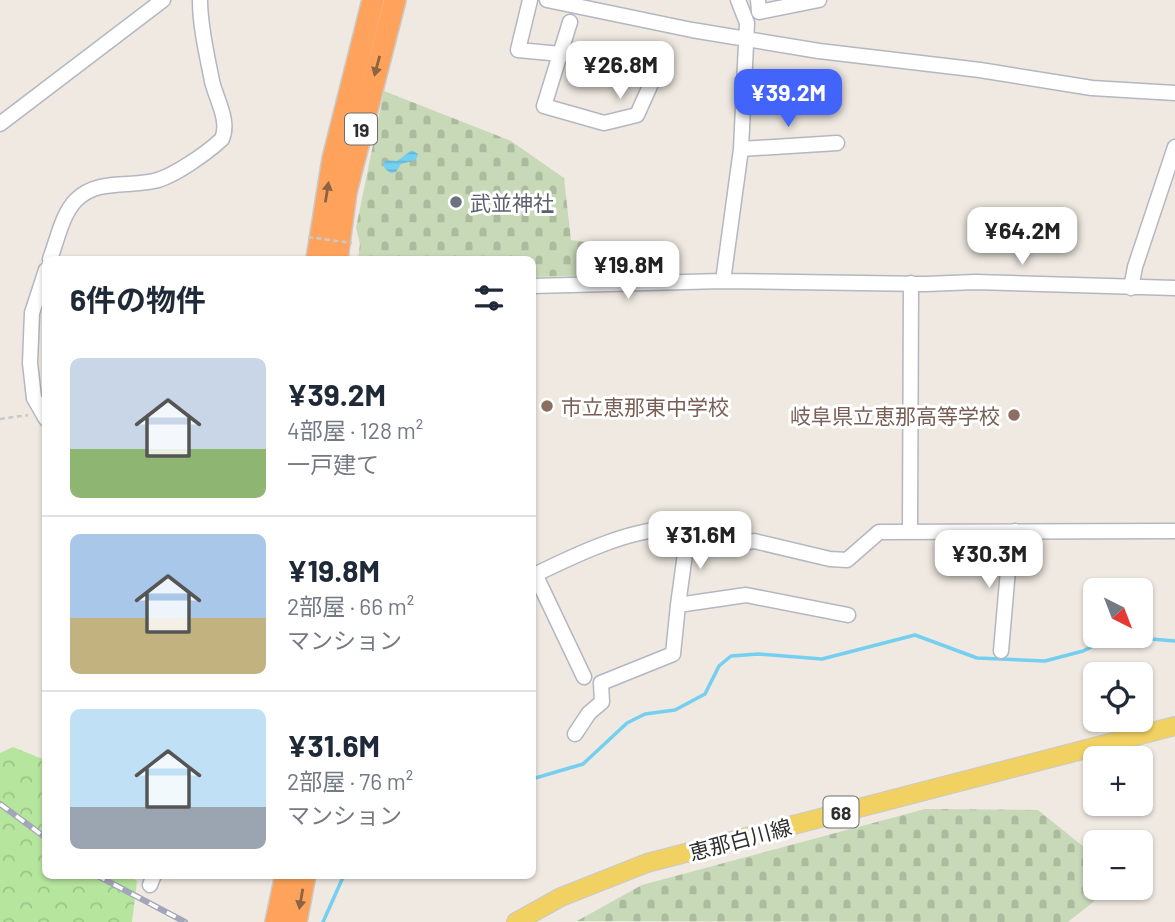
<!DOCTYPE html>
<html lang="ja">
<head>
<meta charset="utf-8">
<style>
	body { margin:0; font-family:Barlow,"Noto Sans JP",sans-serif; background:#f6f6f7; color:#1f2937; height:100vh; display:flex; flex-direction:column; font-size:26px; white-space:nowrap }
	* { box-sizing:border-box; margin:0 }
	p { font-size:23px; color:#747a83 }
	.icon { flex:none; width:38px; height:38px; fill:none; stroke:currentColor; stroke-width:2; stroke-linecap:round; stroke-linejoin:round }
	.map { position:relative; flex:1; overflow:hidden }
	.side { position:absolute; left:42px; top:256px; width:494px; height:623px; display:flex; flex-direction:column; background:#fff; border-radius:10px; box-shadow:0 2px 5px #0004 }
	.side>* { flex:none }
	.needle { width:46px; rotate:138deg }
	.buttons { position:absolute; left:1083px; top:578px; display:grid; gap:14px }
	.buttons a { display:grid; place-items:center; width:70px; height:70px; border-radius:10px; background:#fff; box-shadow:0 2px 5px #0004; font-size:35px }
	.price { position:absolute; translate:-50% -60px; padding:0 16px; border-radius:14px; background:#fff; color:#222; font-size:23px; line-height:46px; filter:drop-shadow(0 2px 4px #0008) }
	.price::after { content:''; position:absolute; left:50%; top:42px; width:21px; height:16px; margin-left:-10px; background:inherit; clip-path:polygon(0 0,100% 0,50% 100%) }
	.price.active { background:#4264fb; color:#fff }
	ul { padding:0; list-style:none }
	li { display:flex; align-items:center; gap:21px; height:175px; padding:0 28px }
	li+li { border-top:2px solid #e0e1e3 }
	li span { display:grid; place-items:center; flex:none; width:196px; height:140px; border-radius:10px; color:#555 }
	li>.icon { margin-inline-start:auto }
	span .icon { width:84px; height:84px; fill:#fffc; stroke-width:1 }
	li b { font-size:30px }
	h2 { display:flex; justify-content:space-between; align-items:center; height:84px; padding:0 28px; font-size:30px }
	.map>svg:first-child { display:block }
	.forest { fill:url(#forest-crowns) }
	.cemetery { fill:url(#cemetery-stones) }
	.water { fill:url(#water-rules) }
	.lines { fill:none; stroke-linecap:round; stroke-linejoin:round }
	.stream { stroke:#75cff0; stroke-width:3.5 }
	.minor-casing { stroke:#b4b7c1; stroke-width:17 }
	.major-casing { stroke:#c9c9c9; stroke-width:20 }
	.highway-casing { stroke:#c9c9c9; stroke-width:24 }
	.path { stroke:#c9c9c9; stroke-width:2.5; stroke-dasharray:5 3.5; stroke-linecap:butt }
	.minor { stroke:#fff; stroke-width:14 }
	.major { stroke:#f2d163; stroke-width:18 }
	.highway { stroke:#ffa35c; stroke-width:21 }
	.rail-casing { stroke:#a3a6b8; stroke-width:6 }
	.rail { stroke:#fff; stroke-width:3.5; stroke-dasharray:10; stroke-linecap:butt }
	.path-bridge { stroke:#c9c9c9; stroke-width:2.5; stroke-dasharray:5 3.5; stroke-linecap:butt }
	.oneway { fill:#8c6343 }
	.worship-dot { fill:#6b7280; stroke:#fff; stroke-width:2.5 }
	.education-dot { fill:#8d6e63; stroke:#fff; stroke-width:2.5 }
	.labels { text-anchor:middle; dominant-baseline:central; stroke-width:6; stroke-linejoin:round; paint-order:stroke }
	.shield { fill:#fff; stroke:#6d6d6d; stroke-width:2 }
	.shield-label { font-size:19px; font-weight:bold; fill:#2e2e2e }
	.worship-label { font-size:21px; fill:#5b616d; stroke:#fff; text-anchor:start }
	.education-label { font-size:21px; fill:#785e54; stroke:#fff; text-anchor:start }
	.street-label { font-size:21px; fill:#2e2e2e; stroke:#fff }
</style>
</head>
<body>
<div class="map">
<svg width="1175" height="922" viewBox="0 0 1175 922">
	<defs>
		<pattern id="forest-crowns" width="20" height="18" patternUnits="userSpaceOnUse" patternTransform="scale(1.75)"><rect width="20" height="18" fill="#b6e59e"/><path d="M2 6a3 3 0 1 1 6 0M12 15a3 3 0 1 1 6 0" fill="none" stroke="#9dc588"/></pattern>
		<pattern id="cemetery-stones" width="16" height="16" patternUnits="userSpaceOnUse" patternTransform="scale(1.75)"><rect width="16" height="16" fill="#c8d9b8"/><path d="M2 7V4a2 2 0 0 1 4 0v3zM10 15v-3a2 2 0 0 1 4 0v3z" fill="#acbb9e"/></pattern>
		<pattern id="water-rules" width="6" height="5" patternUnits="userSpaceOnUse" patternTransform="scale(1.75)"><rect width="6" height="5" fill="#75cff0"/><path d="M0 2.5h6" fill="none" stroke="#66b2ce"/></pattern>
	</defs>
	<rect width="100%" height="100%" fill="#efe9e1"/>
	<path class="forest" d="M13,747L45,760L46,875H129L137,881L132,922H0V753Z"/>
	<path class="cemetery" d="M384,91L511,141L564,178L571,240L601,244L594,275L532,277V259H358L360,244L356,228Z
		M925,809L1038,810L1095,856L1096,887H1112L1068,922L577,921L642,885Z"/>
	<path class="water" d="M412,150L418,154L416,160L401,164L396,172L391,173L385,169L383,164L386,160L397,161Z"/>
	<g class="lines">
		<path class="stream" d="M532,779L583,764L627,723L645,714L675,710L705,694L719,666L731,656L758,654L822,659L915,635L977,658L1045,661L1083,651L1114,636L1175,641
			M323,922L344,875"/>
		<g class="minor-casing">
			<path id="minor" d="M530,0L518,50L561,54H567L647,75L650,86L637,115L604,123L544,106L570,22
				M547,0L692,30L819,51L980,70L1092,88L1175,93
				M758,0L759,12L819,0
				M0,124L163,0
				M741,149L837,143
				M50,259C57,241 62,214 76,200C97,179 128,187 154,181C173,177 207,153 222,139C230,121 216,99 212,81C207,55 200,27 200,0
				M46,270L32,313L30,363L34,398L46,419
				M723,281L741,149L747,23L738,0
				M532,286L723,281L926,284L975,282L1175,288
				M1131,288L1135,267L1175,147
				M910,531L911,283
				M535,574L584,677
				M532,576C569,558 628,529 669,529C694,529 725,538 749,542L754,541L830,559L847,560L879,532L1175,531
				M678,605L688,532
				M1001,651L1009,558L1016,544L1015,531
				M575,734L589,713L602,702L601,683L673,654L678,605L746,595L848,615
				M150,885L154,875"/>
		</g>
		<g class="major-casing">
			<path id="major" d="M516,922L561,897L647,863L1175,726"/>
		</g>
		<g class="highway-casing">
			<path id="highway" d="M317,259L333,159L373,0
				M337,259L346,192L395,0
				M276,922L286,875
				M296,922L305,875"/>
		</g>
		<path class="path" d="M0,419L28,415"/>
		<use href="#minor" class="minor"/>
		<use href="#major" class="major"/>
		<use href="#highway" class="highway"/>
		<g class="rail-casing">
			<path id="rail" d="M0,804L46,838
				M96,875L185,922"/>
		</g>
		<use href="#rail" class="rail"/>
		<path class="path-bridge" d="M308,237L352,243"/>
	</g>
	<defs><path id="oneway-solid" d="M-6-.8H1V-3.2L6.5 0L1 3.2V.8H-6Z" transform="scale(1.75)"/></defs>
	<g class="oneway">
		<use href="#oneway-solid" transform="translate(377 66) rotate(105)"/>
		<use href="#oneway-solid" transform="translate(327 192) rotate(-81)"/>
		<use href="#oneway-solid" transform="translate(301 899) rotate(100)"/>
	</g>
	<circle class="worship-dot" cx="456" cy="202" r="7"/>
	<g class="education-dot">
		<circle cx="547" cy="406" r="7"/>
		<circle cx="1014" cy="415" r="7"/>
	</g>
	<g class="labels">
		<g class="shield">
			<rect x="345" y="113.5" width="32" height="31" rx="5"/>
			<rect x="823.5" y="796.5" width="35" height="31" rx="5"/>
		</g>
		<g class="shield-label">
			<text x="361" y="129">19</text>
			<text x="841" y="812">68</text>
		</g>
		<g class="worship-label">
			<text x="470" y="202">武並神社</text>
		</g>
		<g class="education-label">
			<text x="561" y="406">市立恵那東中学校</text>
			<text x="1000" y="415" text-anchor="end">岐阜県立恵那高等学校</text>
		</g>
		<g class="street-label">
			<text transform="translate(740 839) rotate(-15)">恵那白川線</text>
		</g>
	</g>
</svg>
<div class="buttons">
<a><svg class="needle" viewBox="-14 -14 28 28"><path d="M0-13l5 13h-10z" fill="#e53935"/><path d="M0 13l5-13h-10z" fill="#747a83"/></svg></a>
<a><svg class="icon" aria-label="locate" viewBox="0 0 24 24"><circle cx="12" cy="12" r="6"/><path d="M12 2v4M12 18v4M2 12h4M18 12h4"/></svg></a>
<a>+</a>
<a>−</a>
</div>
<b class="price" style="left:620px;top:101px">¥26.8M</b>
<b class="price active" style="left:788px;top:129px">¥39.2M</b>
<b class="price" style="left:1022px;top:267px">¥64.2M</b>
<b class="price" style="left:628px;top:301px">¥19.8M</b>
<b class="price" style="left:700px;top:571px">¥31.6M</b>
<b class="price" style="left:989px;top:590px">¥30.3M</b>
<section class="side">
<h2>6件の物件<svg class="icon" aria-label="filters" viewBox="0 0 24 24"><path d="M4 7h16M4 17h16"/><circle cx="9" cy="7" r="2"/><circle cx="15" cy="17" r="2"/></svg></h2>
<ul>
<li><span style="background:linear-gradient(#c9d6e8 65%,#8fb573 0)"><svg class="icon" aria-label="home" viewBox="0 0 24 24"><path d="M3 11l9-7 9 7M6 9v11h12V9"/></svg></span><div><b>¥39.2M</b><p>4部屋 · 128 m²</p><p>一戸建て</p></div></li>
<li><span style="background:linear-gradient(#a9c7e8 60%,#c2b280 0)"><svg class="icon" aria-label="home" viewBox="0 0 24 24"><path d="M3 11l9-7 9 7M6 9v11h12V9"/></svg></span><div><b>¥19.8M</b><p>2部屋 · 66 m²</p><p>マンション</p></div></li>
<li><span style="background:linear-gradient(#bfe0f5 70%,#9aa5b1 0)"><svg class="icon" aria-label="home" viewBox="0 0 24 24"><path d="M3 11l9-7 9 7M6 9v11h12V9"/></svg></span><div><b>¥31.6M</b><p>2部屋 · 76 m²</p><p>マンション</p></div></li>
</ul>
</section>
</div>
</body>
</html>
